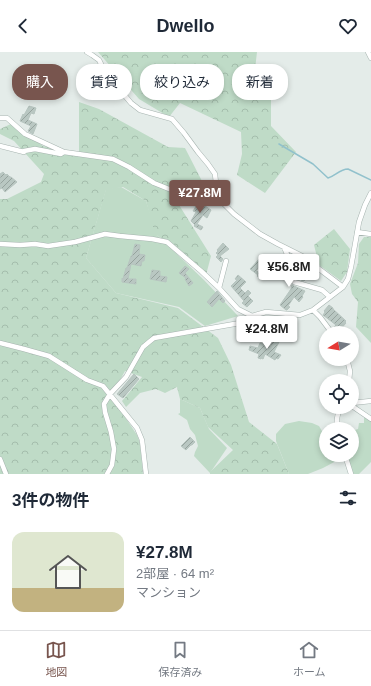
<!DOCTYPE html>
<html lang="ja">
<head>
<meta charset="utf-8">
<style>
	body { margin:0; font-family:Arial,"Noto Sans JP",sans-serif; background:#f2f2f3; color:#1f2937; height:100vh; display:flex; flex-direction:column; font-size:15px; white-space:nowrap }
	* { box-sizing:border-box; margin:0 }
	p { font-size:13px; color:#747a83 }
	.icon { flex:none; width:22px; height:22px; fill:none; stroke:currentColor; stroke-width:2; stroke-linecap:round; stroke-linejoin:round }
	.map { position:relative; height:422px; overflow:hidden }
	.details { display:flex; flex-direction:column; background:#fff; flex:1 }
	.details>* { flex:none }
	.banner { position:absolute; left:12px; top:12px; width:347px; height:36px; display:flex; gap:8px }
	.needle { width:26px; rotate:259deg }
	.tools { position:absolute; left:319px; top:274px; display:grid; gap:8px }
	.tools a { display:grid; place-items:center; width:40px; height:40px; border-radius:50%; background:#fff; box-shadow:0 2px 6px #0003; font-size:20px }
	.price { position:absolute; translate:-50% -34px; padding:0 9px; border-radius:4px; background:#fff; color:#222; font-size:13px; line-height:26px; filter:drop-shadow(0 1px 2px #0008) }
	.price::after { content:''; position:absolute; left:50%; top:24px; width:12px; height:9px; margin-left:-6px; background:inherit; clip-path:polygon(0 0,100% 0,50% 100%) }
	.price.on { background:#78554e; color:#fff }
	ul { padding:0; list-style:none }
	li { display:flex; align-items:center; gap:12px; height:100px; padding:0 12px }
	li+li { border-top:1px solid #e0e1e3 }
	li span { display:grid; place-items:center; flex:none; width:112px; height:80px; border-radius:12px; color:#555 }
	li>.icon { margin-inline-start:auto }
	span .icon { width:48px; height:48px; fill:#fffc; stroke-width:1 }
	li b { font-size:17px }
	h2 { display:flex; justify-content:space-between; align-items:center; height:48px; padding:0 12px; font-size:17px }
	.chip { padding:0 14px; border-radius:16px; background:#fff; box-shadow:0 2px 6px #0003; font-size:14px; line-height:36px }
	.chip.on { background:#78554e; color:#fff }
	header { display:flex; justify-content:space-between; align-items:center; height:52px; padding:0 12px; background:#fff; font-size:18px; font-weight:800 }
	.menu { display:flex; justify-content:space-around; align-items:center; height:56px; border-top:1px solid #e0e1e3; background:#fff; font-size:11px; color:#747a83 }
	.menu a { display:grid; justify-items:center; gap:2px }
	.menu .on { color:#78554e }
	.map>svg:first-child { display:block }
	.green { fill:#bfdbc7 }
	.forest { fill:url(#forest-crowns) }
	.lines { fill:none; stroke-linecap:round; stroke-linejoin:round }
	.stream { stroke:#91c1cc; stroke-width:1.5 }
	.building { fill:url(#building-hatch); stroke:#b7c5c0 }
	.minor-casing { stroke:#a7b4b0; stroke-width:5.5 }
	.minor { stroke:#fff; stroke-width:4.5 }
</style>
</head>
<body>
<header><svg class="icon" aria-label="back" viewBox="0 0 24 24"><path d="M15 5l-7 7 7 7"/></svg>Dwello<svg class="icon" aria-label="heart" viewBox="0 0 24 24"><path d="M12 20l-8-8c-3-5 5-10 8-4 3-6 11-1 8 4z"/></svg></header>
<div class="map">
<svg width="371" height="422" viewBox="0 0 371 422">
	<defs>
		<pattern id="forest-crowns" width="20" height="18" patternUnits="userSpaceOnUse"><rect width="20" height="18" fill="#bfdbc7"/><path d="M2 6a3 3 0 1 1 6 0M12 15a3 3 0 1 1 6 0" fill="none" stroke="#a4bdac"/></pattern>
		<pattern id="building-hatch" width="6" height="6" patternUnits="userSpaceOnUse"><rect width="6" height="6" fill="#b9c7c2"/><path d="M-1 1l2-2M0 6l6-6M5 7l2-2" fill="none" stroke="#96a39e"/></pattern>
	</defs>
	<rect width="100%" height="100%" fill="#e4ece9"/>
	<path class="green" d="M121,135L146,149L157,183L204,228L238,264L205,274L179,255L116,241L86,206L106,137Z
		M180,347L200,356L209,377L227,396L210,421L194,404L195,400L198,394L195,383L190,377L187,368L178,362L180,361Z
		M365,365L371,369V410L359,422H353L347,403H352V379L358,377L359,371H364V366Z
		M299,369L312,371L319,374L326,386V403H335L338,408L323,416L308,422H289L276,389V382L285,372Z"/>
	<path class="forest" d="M98,0H257L254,26L271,43V74L296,100L265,141L237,123L242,102L241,80L180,51L169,65L139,47Z
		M79,50L99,57L168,95L185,96L203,131L169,137L211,204L206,223L167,190L155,182L146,149L123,135L106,138L86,206L116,241L178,256L218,286L231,313L249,370L277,392L289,422H210V420L233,398L208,375L200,356L180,347L177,335L165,341L156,337L140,341L126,355L122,349L142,325L125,319L111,344L137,383L140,391L143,422H0V147H7L41,130L44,122L14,89L0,82V77L13,71L43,94L79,102Z
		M334,177L350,197L347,220L341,229L319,213L314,193Z
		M364,185H371V291L356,275L358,250L352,242L350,232L358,211L359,192Z"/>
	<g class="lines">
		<path class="stream" d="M279,92L313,112L328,126C335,124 340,117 348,117L371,128"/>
	</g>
	<path class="building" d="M29,54L36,56L34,62L31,61L28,68L37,72L33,82L28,79L31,74L20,69L23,62L24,63Z
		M3,120L6,123L7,122L10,125H11L17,130L5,140L2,136L0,137V122Z
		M199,150L211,158L207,166L203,163L197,172L203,175L201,178L194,174L195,173L191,169L196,160L193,159Z
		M223,191L229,197L220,204L223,207L221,210L216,205L218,203L216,201L218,199L217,198Z
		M135,192L140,193L139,202L145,203L144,209H142L141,214L131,212L128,227H136V232L122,230V226L123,227L126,216H127L131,204H132Z
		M261,205L269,215L266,216L262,211L256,219L265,223L263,227L257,224L258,223L250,217Z
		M302,210L307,215L301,222L306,227L304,229L301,228L297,224L296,219L299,216L298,215Z
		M185,214L189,217L185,221L193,231L189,234L185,227L186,226L179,221Z
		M152,218L160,219V224L167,225L166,230L150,227Z
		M238,223L246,230L240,236L245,241L248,238L251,241L248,244L253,249L247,255L242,251L244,249L231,234L237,228L235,227Z
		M292,233L305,239L302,244L303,245L299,250L294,245L288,254L290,255L287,258H286L280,253L291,237Z
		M217,239L225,249L223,251L219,247L212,255L207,250Z
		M329,253L333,256V257L346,269L345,270L346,271L338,280L333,276L336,273L323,263L325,260L324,259Z
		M274,287L279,290L274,300L281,303L278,307L276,306L275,308L265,302L263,307L261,306V307L258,306L259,302L249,298L250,294L258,296L260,291L270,294Z
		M134,322L139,327L123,346L117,342Z
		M190,385L195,390L192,393H191L186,398L181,394Z"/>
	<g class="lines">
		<g class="minor-casing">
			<path id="minor" d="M87,0L92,3L99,8L105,20L131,51L140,58L172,67L184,81L198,100L208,112L215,122L216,131L214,142
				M368,0L371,6
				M0,66H7L25,82L64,100
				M0,94L24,100V99L35,97L61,102L64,100L113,107L129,115L154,131L169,137L179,139L198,136L208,139L214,142L234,162L260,182L278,192L302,204L343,235
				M357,180L371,182
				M0,192L20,193L35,192L48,194L75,190L105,182L120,184L152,187L167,190L201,219L219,236L238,257L252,264
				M284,195L291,212L294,230L322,238L330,245
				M219,236L226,209
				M313,258L320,265L332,281
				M0,291L24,297L49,304L87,328L103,334L137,376L142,388L146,422
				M347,307L350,319L349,329
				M352,351L371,349
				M352,354L371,367
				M337,377C336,369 337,362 341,355
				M345,403L351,422
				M0,407L6,422
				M107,422L112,413L114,397L111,380L105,360L104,352L110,342L126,325L143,295L149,290L154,286L240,271L252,264L266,260L300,263L313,258L343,235L348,227L351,215L359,170L365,153L371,141"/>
		</g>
		<use href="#minor" class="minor"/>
	</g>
</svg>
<div class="tools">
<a><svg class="needle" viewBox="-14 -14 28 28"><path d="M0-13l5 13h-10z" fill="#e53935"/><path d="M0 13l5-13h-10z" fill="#747a83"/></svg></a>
<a><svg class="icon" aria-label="locate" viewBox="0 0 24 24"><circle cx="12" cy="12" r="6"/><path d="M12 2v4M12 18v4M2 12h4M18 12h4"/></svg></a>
<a><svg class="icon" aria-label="layers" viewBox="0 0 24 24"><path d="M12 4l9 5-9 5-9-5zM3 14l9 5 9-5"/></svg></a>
</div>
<b class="price on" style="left:200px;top:162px">¥27.8M</b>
<b class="price" style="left:289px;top:236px">¥56.8M</b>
<b class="price" style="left:267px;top:298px">¥24.8M</b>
<div class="banner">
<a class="chip on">購入</a>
<a class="chip">賃貸</a>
<a class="chip">絞り込み</a>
<a class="chip">新着</a>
</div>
</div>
<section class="details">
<h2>3件の物件<svg class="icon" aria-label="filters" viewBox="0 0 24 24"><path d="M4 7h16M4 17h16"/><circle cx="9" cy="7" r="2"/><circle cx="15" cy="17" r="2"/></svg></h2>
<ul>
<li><span style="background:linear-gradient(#dfe7d0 70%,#c2b280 0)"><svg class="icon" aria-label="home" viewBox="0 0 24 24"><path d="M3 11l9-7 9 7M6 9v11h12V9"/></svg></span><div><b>¥27.8M</b><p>2部屋 · 64 m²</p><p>マンション</p></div></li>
</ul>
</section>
<nav class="menu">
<a class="on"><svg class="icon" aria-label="map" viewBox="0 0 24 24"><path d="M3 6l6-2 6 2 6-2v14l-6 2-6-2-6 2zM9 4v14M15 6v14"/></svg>地図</a>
<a><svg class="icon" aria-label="saved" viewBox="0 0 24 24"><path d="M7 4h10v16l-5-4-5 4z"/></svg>保存済み</a>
<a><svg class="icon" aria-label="home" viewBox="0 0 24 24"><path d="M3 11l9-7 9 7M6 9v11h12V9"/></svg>ホーム</a>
</nav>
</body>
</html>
